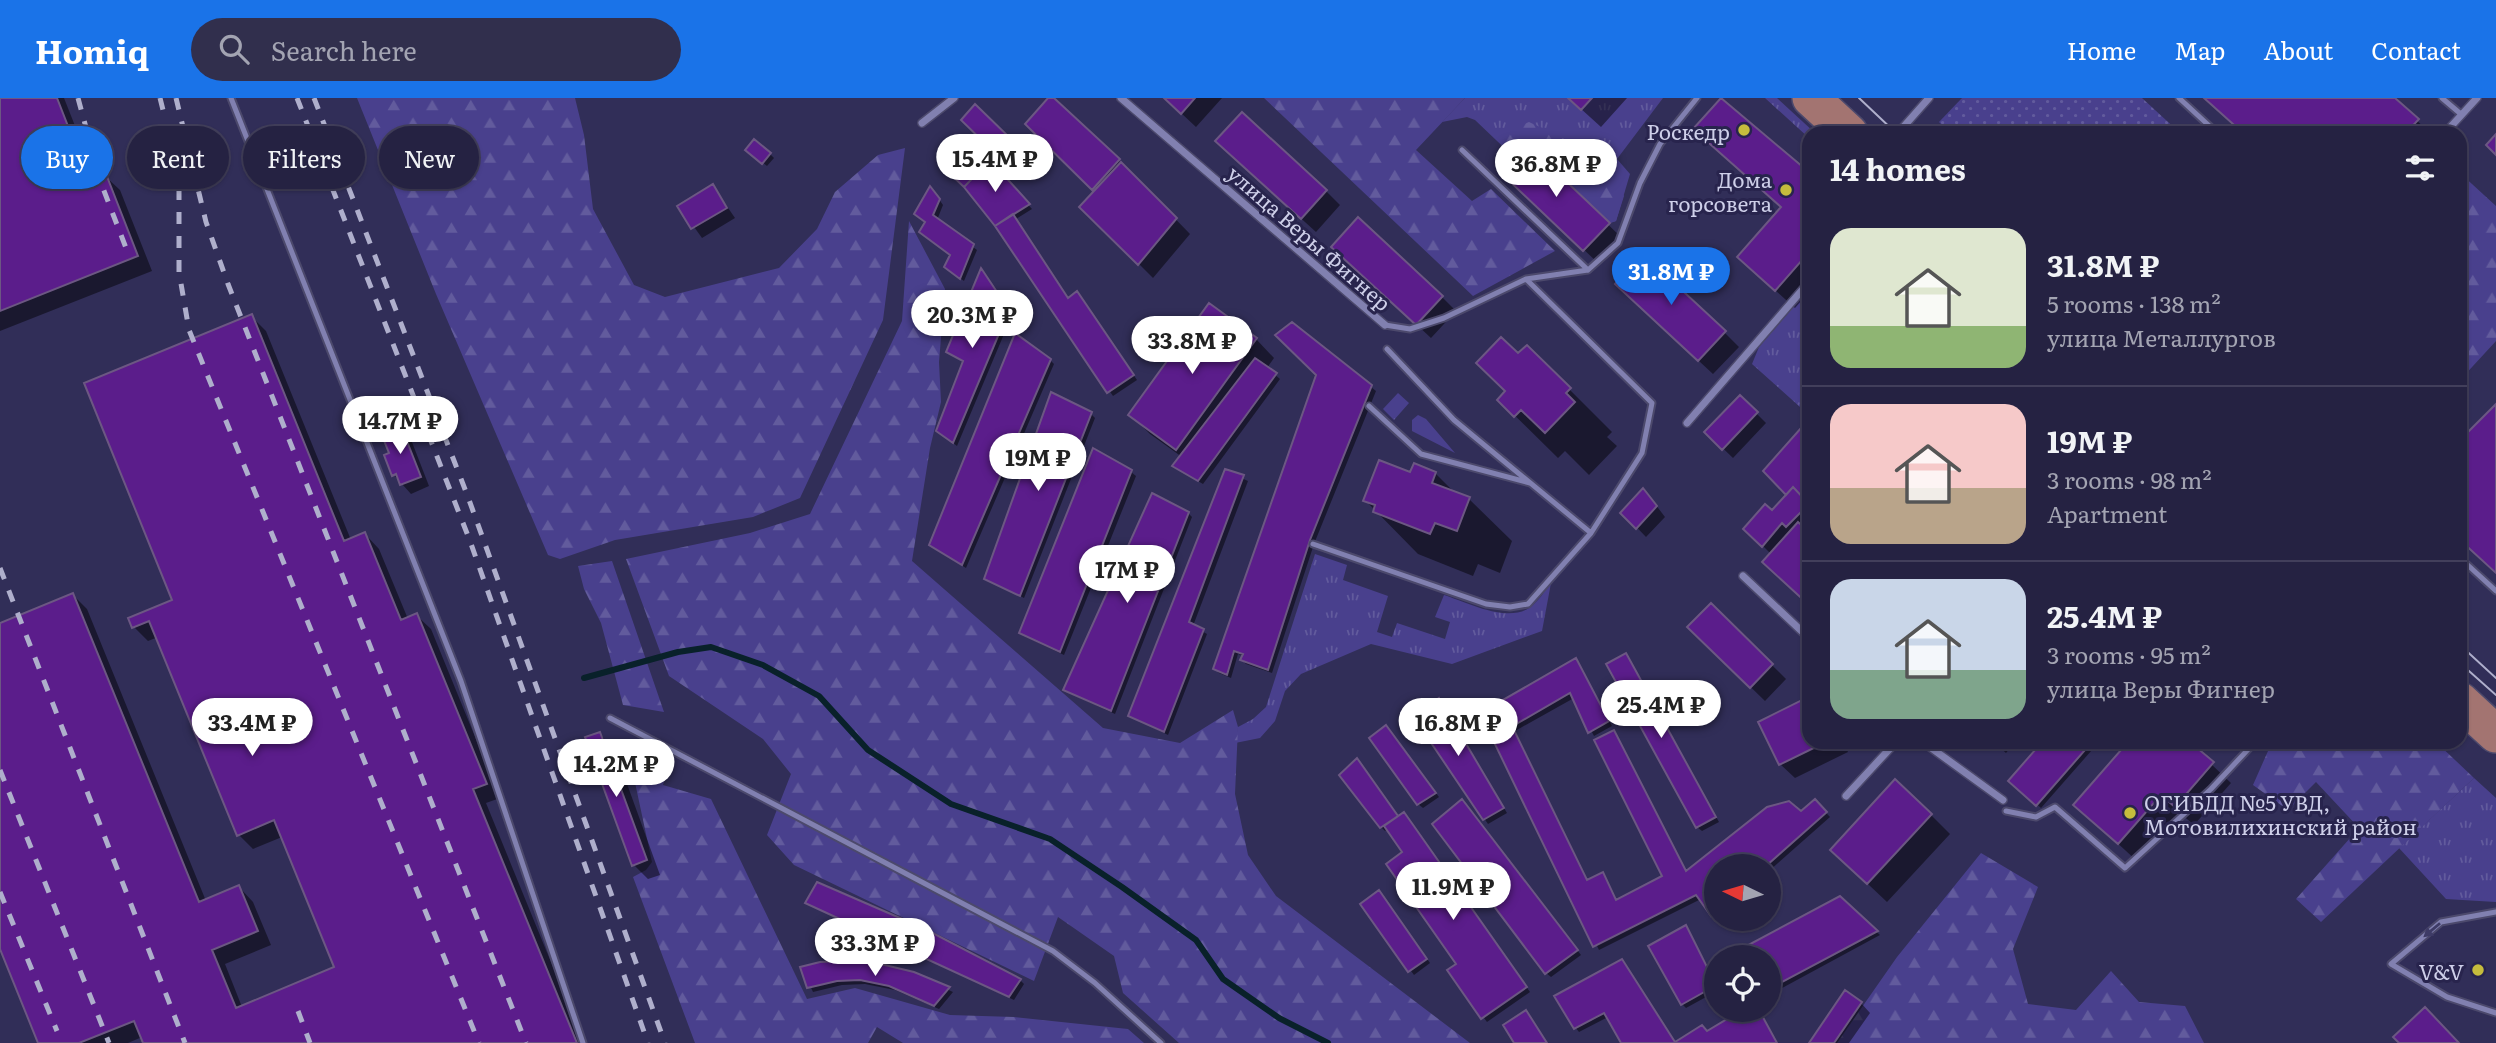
<!DOCTYPE html>
<html lang="en">
<head>
<meta charset="utf-8">
<style>
	body { margin:0; font-family:Literata,serif; background:#312f4d; color:#f1f3f6; height:100vh; display:flex; flex-direction:column; font-size:26px; white-space:nowrap }
	* { box-sizing:border-box; margin:0 }
	p { font-size:23px; color:#a3a4b2 }
	.icon { flex:none; width:38px; height:38px; fill:none; stroke:currentColor; stroke-width:2; stroke-linecap:round; stroke-linejoin:round }
	.map { position:relative; flex:1; overflow:hidden }
	.details { position:absolute; left:1802px; top:28px; width:665px; height:623px; display:flex; flex-direction:column; background:#252242; border-radius:21px; box-shadow:0 2px 5px #0004,0 0 0 2px #423f5b }
	.details>* { flex:none }
	.banner { position:absolute; left:21px; top:28px; width:665px; height:63px; display:flex; gap:14px }
	.needle { width:46px; rotate:275deg }
	.fabs { position:absolute; left:1704px; top:756px; display:grid; gap:14px }
	.fabs a { display:grid; place-items:center; width:77px; height:77px; border-radius:50%; background:#252242; box-shadow:0 2px 5px #0004,0 0 0 2px #423f5b; font-size:35px }
	.price { position:absolute; translate:-50% -60px; padding:0 16px; border-radius:24px; background:#fff; color:#222; font-size:23px; line-height:46px; filter:drop-shadow(0 2px 4px #0008) }
	.price::after { content:''; position:absolute; left:50%; top:42px; width:21px; height:16px; margin-left:-10px; background:inherit; clip-path:polygon(0 0,100% 0,50% 100%) }
	.price.active { background:#1a73e8; color:#fff }
	ul { padding:0; list-style:none }
	li { display:flex; align-items:center; gap:21px; height:175px; padding:0 28px }
	li+li { border-top:2px solid #423f5b }
	li span { display:grid; place-items:center; flex:none; width:196px; height:140px; border-radius:21px; color:#555 }
	li>.icon { margin-inline-start:auto }
	span .icon { width:84px; height:84px; fill:#fffc; stroke-width:1 }
	li b { font-size:30px }
	h2 { display:flex; justify-content:space-between; align-items:center; height:84px; padding:0 28px; font-size:30px }
	.chip { padding:0 24px; border-radius:32px; background:#252242; box-shadow:0 2px 5px #0004,0 0 0 2px #423f5b; font-size:24px; line-height:63px }
	.chip.active { background:#1a73e8; color:#fff }
	header { display:flex; align-items:center; gap:42px; box-sizing:border-box; height:98px; padding:0 35px; background:#1a73e8; color:#fff }
	header strong { font-size:33px }
	nav { display:flex; gap:38px; margin-inline-start:auto; font-size:24px }
	.search { width:490px; height:63px; background:#312f4d; display:flex; align-items:center; gap:18px; box-sizing:border-box; padding:0 24px; border-radius:38px; color:#a3a4b2; font-size:26px }
	.map>svg:first-child { display:block }
	.grass { fill:url(#grass-tufts) }
	.forest { fill:url(#forest-firs) }
	.park { fill:url(#park-dots) }
	.shadow { fill:#0007 }
	.lines { fill:none; stroke-linecap:round; stroke-linejoin:round }
	.stream { stroke:#09212a; stroke-width:6 }
	.building { fill:#5b1d8b; stroke:#6c5783; stroke-width:2 }
	.service-casing { stroke:#4c496c; stroke-width:9 }
	.minor-casing { stroke:#4c496c; stroke-width:10 }
	.primary-casing { stroke:#4c496c; stroke-width:40 }
	.service { stroke:#8180b0; stroke-width:5 }
	.minor { stroke:#8180b0; stroke-width:7 }
	.primary { stroke:#a37471; stroke-width:37 }
	.tram { stroke:#afafcc; stroke-width:2 }
	.rail { stroke:#afafcc; stroke-width:5; stroke-dasharray:12 12; stroke-linecap:butt }
	.oneway { fill:#3e3b66 }
	.poi-dot { fill:#c5bc3d; stroke:#28244d; stroke-width:2.5 }
	.labels { text-anchor:middle; dominant-baseline:central; stroke-width:6; stroke-linejoin:round; paint-order:stroke }
	.poi-label { font-size:21px; fill:#cecfe9; stroke:#28244d; text-anchor:end }
	.street-label { font-size:21px; fill:#cecfe9; stroke:#28244d }
</style>
</head>
<body>
<header>
<strong>Homiq</strong>
<div class="search"><svg class="icon" aria-label="search" viewBox="0 0 24 24"><circle cx="10" cy="10" r="6"/><path d="M15 15l6 6"/></svg>Search here</div>
<nav><a>Home</a><a>Map</a><a>About</a><a>Contact</a></nav>
</header>
<div class="map">
<svg width="2496" height="945" viewBox="0 0 2496 945">
	<defs>
		<pattern id="grass-tufts" width="24" height="20" patternUnits="userSpaceOnUse" patternTransform="scale(1.75)"><rect width="24" height="20" fill="#49408d"/><path d="M3 7l-1-3M5 7V3M7 7l1-3M15 17l-1-3M17 17v-4M19 17l1-3" fill="none" stroke="#625b9d"/></pattern>
		<pattern id="forest-firs" width="22" height="20" patternUnits="userSpaceOnUse" patternTransform="scale(1.75)"><rect width="22" height="20" fill="#49408d"/><path d="M5 1l3.5 6h-7zM16 11l3.5 6h-7z" fill="#625b9d"/></pattern>
		<pattern id="park-dots" width="8" height="8" patternUnits="userSpaceOnUse" patternTransform="scale(1.75)"><rect width="8" height="8" fill="#49408d"/><path d="M2 2h.1M6 6h.1" fill="none" stroke="#625b9d" stroke-width="1.8" stroke-linecap="round"/></pattern>
	</defs>
	<rect width="100%" height="100%" fill="#312e58"/>
	<path class="grass" d="M1465,0H1663L1617,61L1630,76L1616,123L1610,125L1530,49L1517,62L1475,22L1467,19L1442,24Z
		M1765,0H1777L1815,35H1810L1809,40Z
		M1809,191V317L1752,266L1759,249Z
		M1398,295L1409,305L1394,322L1383,311Z
		M1418,317L1426,321L1455,355L1412,333V322Z
		M1315,456L1347,467L1343,482L1388,498L1377,534L1392,539L1397,525L1445,541L1450,524L1435,519L1444,497C1466,504 1506,525 1529,510C1537,505 1545,493 1551,485L1542,533L1452,566L1371,546L1301,576L1285,593L1275,623L1260,640L1235,645L1238,629L1253,621L1266,609Z
		M2474,680L2496,700V804L2446,801L2399,750Z"/>
	<path class="forest" d="M357,0H575L584,37L593,111L634,187L665,199L779,170L817,131L835,94L878,57L905,50L883,222L800,400L753,419L615,442L560,461L548,457L436,196Z
		M1264,0H1465L1416,52L1472,103L1491,91L1555,153L1473,198Z
		M1529,24C1537,28 1548,32 1555,36C1575,49 1579,71 1606,70L1616,82L1624,98L1616,123L1610,125L1530,49L1517,62L1502,47L1510,32Z
		M2460,75L2496,108V243L2461,281Z
		M909,123L945,191L939,264L941,304L930,350L912,463L1103,630L1180,645L1233,612L1238,629L1235,696L1248,757L1276,798L1470,945H1179L1123,895L1114,858L1058,819L1034,883L794,767L767,737L791,676L763,641L669,578L626,461L750,435L810,416L902,223Z
		M612,463L664,614L623,607L601,525L584,491L578,468Z
		M2272,644H2436L2474,680L2321,824L2296,801L2359,730L2316,684L2288,712L2253,687Z
		M627,647L670,662L663,687L711,701L807,901L855,890L950,917L1014,919L1128,931L1144,945H903L877,929L868,945H695L633,779L646,772L652,764Z
		M1981,755L2038,789L2013,851L2028,906L2076,912L2111,873L2139,904L2185,908L2204,945H1837L1897,859Z"/>
	<path class="park" d="M1962,0H2142L2180,35H1950L1939,24Z"/>
	<path class="shadow" d="M0,0H64L96,81L105,78L120,92L152,173L0,233Z
		M1050,0L1119,63L1190,136L1153,180L1082,109L1096,94L1027,26Z
		M1165,0H1222L1196,29Z
		M1569,0H1627L1601,29Z
		M2204,0H2393L2430,35H2243Z
		M1723,1L1810,78V193L1795,210L1758,177L1782,110L1696,31Z
		M976,9L1014,46L993,67L1032,111L1016,121L1069,201L1081,200L1137,282L1113,298L996,127L947,71L979,38Z
		M1530,51L1623,141L1599,166L1520,91Z
		M752,56H770L774,60L767,68Z
		M1231,57L1326,93L1340,107L1316,134Z
		M713,88L735,120L702,140L679,108Z
		M934,94L943,107L937,122L977,152L964,183L950,173L952,158L926,124Z
		M1348,163L1442,199L1456,213L1431,240Z
		M985,176L1012,217L957,348L943,337L965,265L948,254Z
		M1632,201L1724,234L1739,249L1713,276Z
		M251,218L266,233L351,442L365,436L379,451L408,521L416,517L431,531L500,700L486,705L584,945H145L142,939L128,945H40L0,847V527L73,497L87,511L206,803L239,789L253,804L271,847L225,866L242,909L336,870L282,739L253,751L239,737L158,539L148,543L134,529L174,503Z
		M1256,241L1274,260L1267,270L1280,281L1203,386L1179,372L1175,368L1182,359L1150,336L1131,317Z
		M1527,249L1612,334L1607,339L1617,348L1589,377L1565,353L1558,360L1499,302L1507,294L1519,258Z
		M1050,262L1054,266L966,470L935,451Z
		M1371,289L1376,293L1314,446L1272,575L1246,566L1242,562L1244,558L1238,556L1231,580L1219,575L1215,571Z
		M1740,299L1766,325L1733,360L1706,334Z
		M1091,316L1095,320L1024,500L986,480Z
		M1810,323V425L1771,456L1746,431L1772,415L1788,397Z
		M400,330L410,339L429,388L411,396L394,377L391,356Z
		M1226,373L1248,383L1193,528L1207,536L1168,637L1130,618Z
		M1131,374L1136,378L1064,557L1026,539L1021,535Z
		M1435,375L1455,395L1469,401L1512,443L1500,475L1478,466L1473,478L1418,456L1365,402L1411,376Z
		M1652,402L1665,419L1646,439L1623,415Z
		M1188,415L1192,419L1115,616L1069,595L1065,591Z
		M1711,507L1786,581L1765,603L1689,529Z
		M1626,557L1719,724L1702,733L1697,729Z
		M1576,562L1612,628L1594,638L1574,600L1515,633L1588,783L1602,776L1617,804L1665,779L1613,634L1687,775L1801,716L1815,703L1830,719L1769,773V768H1717L1716,821L1701,801L1599,852L1484,614Z
		M1443,607L1507,715L1488,726L1415,618Z
		M1390,634L1439,699L1423,710L1418,706Z
		M599,636L614,650L660,777L648,781L634,767Z
		M1810,644H1843L1848,654L1795,680L1780,666Z
		M1994,644H2015L2006,655Z
		M2044,644H2099L2041,710L2011,683Z
		M2130,644H2188L2231,685L2194,727L2180,715L2138,764L2076,707Z
		M1361,667L1399,720H1408L1530,894L1487,924L1449,872L1458,866L1405,755L1388,731L1385,733L1381,729Z
		M1465,707L1581,857L1551,879L1546,875Z
		M1931,717L1950,736L1887,804L1851,770Z
		M1383,798L1430,865L1414,877L1362,806Z
		M1840,800L1880,837L1769,897V859H1729Z
		M807,805L1020,882L1024,886L1014,902Z
		M1686,830L1709,870L1717,866V893L1686,910L1682,906Z
		M1622,863L1675,945H1623L1608,919L1579,934L1575,929Z
		M802,870L914,876L953,894L939,911L895,892L865,886L842,887L813,894Z
		M1861,905L1870,915L1849,945H1811Z"/>
	<g class="lines">
		<path class="stream" d="M584,580L678,554L711,549L763,567L819,598L868,652L951,706L1050,741L1122,789L1196,842L1223,881L1279,920L1328,945"/>
	</g>
	<path class="building" d="M0,0H57L89,82L106,76L138,158L0,213Z
		M1048,0H1054L1120,61L1092,92L1025,26Z
		M1164,0H1195L1181,16Z
		M1568,0H1592L1581,12Z
		M1721,0L1810,75V153L1775,193L1737,159L1781,109L1693,31Z
		M2204,0H2395L2419,21L2406,35H2243Z
		M975,6L1011,41L996,56L961,22Z
		M1242,14L1327,92L1301,121L1215,43Z
		M2496,36V57L2486,47Z
		M977,38L996,56L964,89L945,71Z
		M754,41L771,55L762,66L745,52Z
		M1530,49L1610,125L1583,153L1503,77Z
		M990,62L1030,106L995,128L964,89Z
		M1121,64L1177,120L1138,167L1079,109Z
		M713,86L727,110L691,131L677,108Z
		M930,88L940,101L933,117L974,146L960,181L944,169L950,157L919,134L925,124L914,116Z
		M1013,116L1068,200L1077,193L1134,277L1107,295L995,128Z
		M1358,119L1443,198L1416,227L1331,149Z
		M1643,156L1726,233L1698,263L1615,186Z
		M981,170L1009,212L953,345L936,333L963,263L946,254Z
		M1209,205L1257,240L1176,352L1128,317Z
		M252,216L344,443L365,434L401,522L417,515L487,686L473,691L577,945H143L134,923L79,945H38L0,851V525L73,495L199,804L239,787L258,833L212,852L236,910L334,869L274,722L237,738L149,523L132,530L128,520L172,502L84,285Z
		M1292,224L1372,287L1310,442L1268,572L1240,562L1243,556L1234,553L1227,577L1213,571L1316,277L1275,237Z
		M1015,235L1051,261L962,467L929,447Z
		M1501,239L1518,255L1527,247L1571,290L1566,295L1575,304L1545,335L1521,312L1514,319L1497,302L1505,293L1476,265Z
		M1255,260L1277,275L1198,383L1172,368Z
		M1051,294L1092,314L1020,498L984,481Z
		M1740,297L1758,314L1722,352L1704,334Z
		M2496,306V475L2460,442V342Z
		M1810,320V406H1809L1793,389L1786,397L1763,373Z
		M401,328L421,379L400,387L396,376L392,378L384,357L389,355L381,335Z
		M1093,350L1132,372L1060,554L1019,535Z
		M1379,362L1410,374L1414,365L1436,374L1432,385L1470,399L1457,433L1435,425L1430,436L1373,414L1375,407L1363,403Z
		M1225,371L1244,377L1189,524L1204,531L1164,634L1128,618Z
		M1793,389L1809,406L1786,429L1782,425L1762,449L1743,431L1765,406L1772,412Z
		M1643,390L1657,408L1636,431L1620,415Z
		M1152,395L1189,414L1111,613L1063,592Z
		M1798,424L1810,435V508L1762,464Z
		M1711,505L1773,566L1750,590L1687,529Z
		M1626,555L1716,719L1696,730L1606,566Z
		M1576,560L1609,623L1588,635L1570,595L1492,640L1482,614Z
		M1810,598V644H1826L1779,667L1758,624Z
		M1439,600L1504,710L1483,722L1413,618Z
		M1386,627L1436,695L1417,707L1369,640Z
		M1512,628L1587,782L1603,774L1616,802L1662,778L1594,642L1614,632L1686,773L1767,709L1789,703L1801,713L1815,701L1827,714L1766,768H1717V813L1711,818L1696,797L1593,849L1492,640Z
		M600,634L647,762L632,768L585,639Z
		M2042,644H2092L2036,708L2008,683Z
		M2128,644H2190L2214,664L2175,709L2161,697L2118,746L2073,707Z
		M1357,660L1398,718L1380,730L1339,677Z
		M1895,681L1932,716L1867,786L1830,752Z
		M1462,701L1578,852L1545,876L1432,726Z
		M1404,714L1527,889L1481,921L1447,872L1456,866L1386,766L1402,754L1384,728Z
		M817,784L923,830L1021,881L1009,899L805,805Z
		M1379,792L1427,861L1408,874L1360,806Z
		M1840,798L1878,833L1769,891V859H1726Z
		M1686,827L1707,869L1717,864V891L1715,888L1681,907L1648,848Z
		M1622,861L1675,944L1702,927L1707,933L1732,918L1729,912H1759L1777,945H1621L1604,915L1574,931L1554,898Z
		M864,862L914,874L950,889L934,908L889,888L860,882L837,883L807,890L800,869L820,864Z
		M1845,892L1862,904L1834,945H1809Z
		M2425,909L2459,945H2399L2393,939Z
		M1526,912L1547,945H1514L1503,927Z"/>
	<g class="lines">
		<g class="service-casing">
			<path id="service" d="M231,0L461,583L583,945
				M2179,0L2217,35
				M2442,0L2462,17
				M1462,52L1588,172
				M1526,181L1588,172L1618,145L1640,85L1660,46L1697,0
				M1387,251L1454,322L1591,435
				M1369,308L1421,356L1530,385
				M1313,446L1486,506L1510,509L1528,506L1591,435L1642,355L1652,305L1526,181L1444,220L1410,231L1385,227
				M2460,460L2496,493
				M610,620L1053,853L1095,885L1161,945
				M2006,713L2036,719L2055,709L2125,770L2211,691L2255,644
				M2496,814L2441,824L2391,866L2447,899L2496,915"/>
		</g>
		<g class="minor-casing">
			<path id="minor" d="M1121,0L1385,227
				M922,25L954,0
				M1898,35L1929,0
				M2445,35L2477,0
				M1687,325L1810,183
				M1743,478L1810,541
				M1923,644L2003,702
				M1846,698L1896,644"/>
		</g>
		<g class="primary-casing">
			<path id="primary" d="M1811,0L1849,35
				M2460,603L2496,636"/>
		</g>
		<use href="#service" class="service"/>
		<use href="#minor" class="minor"/>
		<use href="#primary" class="primary"/>
		<path class="tram" d="M1859,0L1896,35
			M2460,547L2496,580
			M2460,565L2496,597"/>
		<path class="rail" d="M78,0L101,85L126,150
			M160,0L163,12
			M176,0L206,124L228,186L526,945
			M297,0L470,443L648,945
			M314,0L468,399L665,945
			M179,42V174L189,232L479,945
			M0,470L185,945
			M0,672L109,945
			M0,794L57,933
			M298,913L310,945"/>
	</g>
	<defs><path id="oneway-solid" d="M-6-.8H1V-3.2L6.5 0L1 3.2V.8H-6Z" transform="scale(1.75)"/></defs>
	<use class="oneway" href="#oneway-solid" transform="translate(2432 832) rotate(140)"/>
	<g class="poi-dot">
		<circle cx="1744" cy="32" r="7"/>
		<circle cx="1786" cy="92" r="7"/>
		<circle cx="2130" cy="715" r="7"/>
		<circle cx="2478" cy="872" r="7"/>
	</g>
	<g class="labels">
		<g class="poi-label">
			<text x="1730" y="32">Роскедр</text>
			<text x="1772" y="80">Дома<tspan x="1772" dy="24">горсовета</tspan></text>
			<text x="2144" y="703" text-anchor="start">ОГИБДД №5 УВД,<tspan x="2144" dy="24">Мотовилихинский район</tspan></text>
			<text x="2464" y="872">V&amp;V</text>
		</g>
		<g class="street-label">
			<text transform="translate(1310 139) rotate(41)">улица Веры Фигнер</text>
		</g>
	</g>
</svg>
<div class="fabs">
<a><svg class="needle" viewBox="-14 -14 28 28"><path d="M0-13l5 13h-10z" fill="#e53935"/><path d="M0 13l5-13h-10z" fill="#a3a4b2"/></svg></a>
<a><svg class="icon" aria-label="locate" viewBox="0 0 24 24"><circle cx="12" cy="12" r="6"/><path d="M12 2v4M12 18v4M2 12h4M18 12h4"/></svg></a>
</div>
<b class="price" style="left:995px;top:96px">15.4M ₽</b>
<b class="price" style="left:1556px;top:101px">36.8M ₽</b>
<b class="price active" style="left:1671px;top:209px">31.8M ₽</b>
<b class="price" style="left:972px;top:252px">20.3M ₽</b>
<b class="price" style="left:1192px;top:278px">33.8M ₽</b>
<b class="price" style="left:400px;top:358px">14.7M ₽</b>
<b class="price" style="left:1038px;top:395px">19M ₽</b>
<b class="price" style="left:1127px;top:507px">17M ₽</b>
<b class="price" style="left:1661px;top:642px">25.4M ₽</b>
<b class="price" style="left:252px;top:660px">33.4M ₽</b>
<b class="price" style="left:1458px;top:660px">16.8M ₽</b>
<b class="price" style="left:616px;top:701px">14.2M ₽</b>
<b class="price" style="left:1453px;top:824px">11.9M ₽</b>
<b class="price" style="left:875px;top:880px">33.3M ₽</b>
<div class="banner">
<a class="chip active">Buy</a>
<a class="chip">Rent</a>
<a class="chip">Filters</a>
<a class="chip">New</a>
</div>
<section class="details">
<h2>14 homes<svg class="icon" aria-label="filters" viewBox="0 0 24 24"><path d="M4 7h16M4 17h16"/><circle cx="9" cy="7" r="2"/><circle cx="15" cy="17" r="2"/></svg></h2>
<ul>
<li><span style="background:linear-gradient(#dfe7d0 70%,#8fb573 0)"><svg class="icon" aria-label="home" viewBox="0 0 24 24"><path d="M3 11l9-7 9 7M6 9v11h12V9"/></svg></span><div><b>31.8M ₽</b><p>5 rooms · 138 m²</p><p>улица Металлургов</p></div></li>
<li><span style="background:linear-gradient(#f6c9c9 60%,#b9a48a 0)"><svg class="icon" aria-label="home" viewBox="0 0 24 24"><path d="M3 11l9-7 9 7M6 9v11h12V9"/></svg></span><div><b>19M ₽</b><p>3 rooms · 98 m²</p><p>Apartment</p></div></li>
<li><span style="background:linear-gradient(#c9d6e8 65%,#7fa58c 0)"><svg class="icon" aria-label="home" viewBox="0 0 24 24"><path d="M3 11l9-7 9 7M6 9v11h12V9"/></svg></span><div><b>25.4M ₽</b><p>3 rooms · 95 m²</p><p>улица Веры Фигнер</p></div></li>
</ul>
</section>
</div>
</body>
</html>
